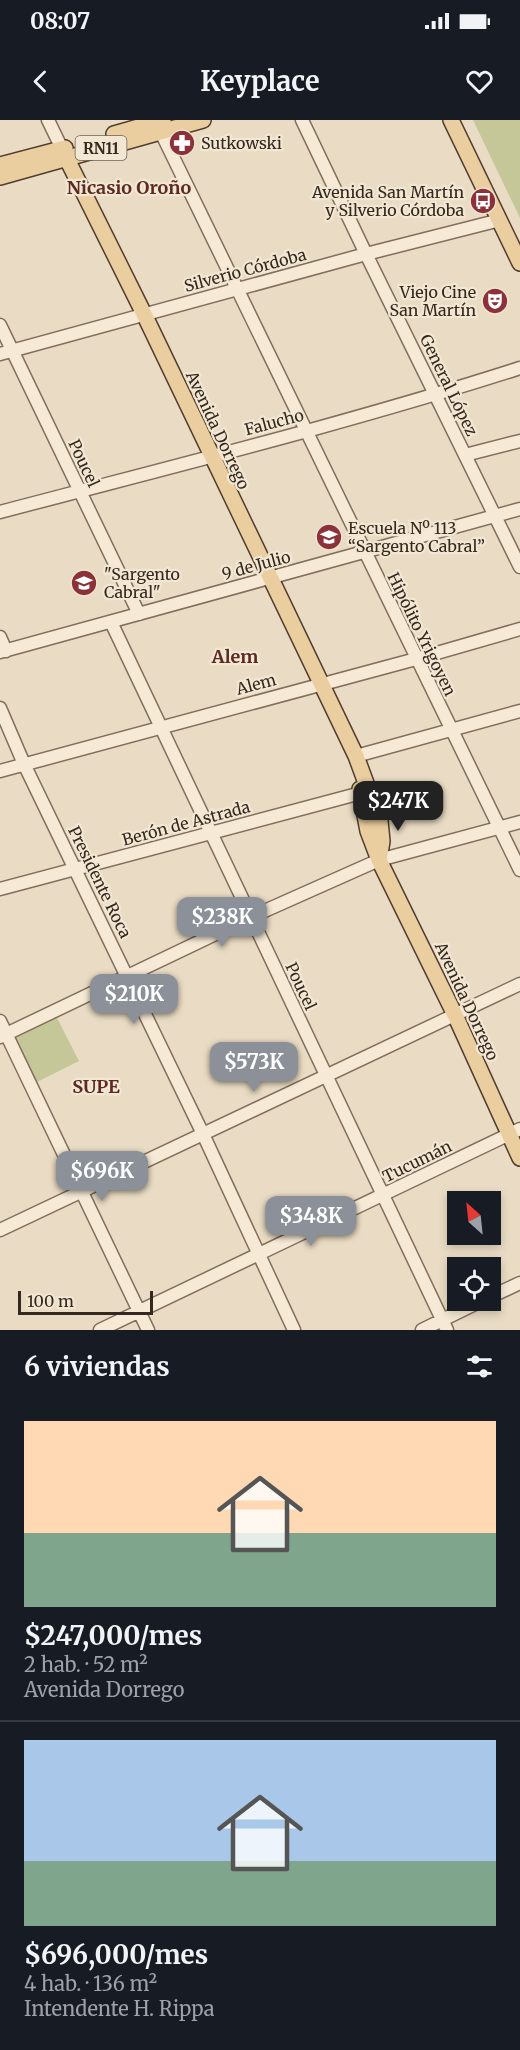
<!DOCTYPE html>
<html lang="es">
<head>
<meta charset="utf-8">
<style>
	body { margin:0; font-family:Merriweather,serif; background:#242831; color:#f1f3f6; height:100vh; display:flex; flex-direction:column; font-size:22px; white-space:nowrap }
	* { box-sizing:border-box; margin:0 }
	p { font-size:20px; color:#9ea1a6 }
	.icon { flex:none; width:33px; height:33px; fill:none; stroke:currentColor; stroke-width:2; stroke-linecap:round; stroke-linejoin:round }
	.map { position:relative; height:1210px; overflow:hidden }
	.drawer { display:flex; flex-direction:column; background:#171b24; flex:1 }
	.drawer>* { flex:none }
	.needle { width:39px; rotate:333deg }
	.tools { position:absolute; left:447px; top:1071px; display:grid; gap:12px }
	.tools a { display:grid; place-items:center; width:54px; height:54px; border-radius:0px; background:#171b24; box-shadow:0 3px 9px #0003; font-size:30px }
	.scale { position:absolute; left:18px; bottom:15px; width:135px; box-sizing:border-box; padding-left:6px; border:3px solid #34281f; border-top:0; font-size:16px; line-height:21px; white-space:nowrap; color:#34281f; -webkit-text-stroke:4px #f2e7d3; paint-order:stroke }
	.price { position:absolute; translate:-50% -51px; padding:0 14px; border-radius:12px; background:#8c9099; color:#fff; font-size:20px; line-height:39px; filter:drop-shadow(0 2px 3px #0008) }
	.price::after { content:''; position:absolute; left:50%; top:36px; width:18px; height:14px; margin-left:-9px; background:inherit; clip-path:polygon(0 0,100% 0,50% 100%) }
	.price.on { background:#222; color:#fff }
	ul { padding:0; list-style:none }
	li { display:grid; align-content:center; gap:12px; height:318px; padding:0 24px }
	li+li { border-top:2px solid #363941 }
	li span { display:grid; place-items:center; height:186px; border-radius:0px; color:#555 }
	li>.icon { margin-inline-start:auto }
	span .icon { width:108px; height:108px; fill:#fffc; stroke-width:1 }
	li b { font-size:26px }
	h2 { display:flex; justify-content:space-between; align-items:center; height:72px; padding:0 24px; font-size:26px }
	.status { display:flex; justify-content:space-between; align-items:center; height:42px; padding:0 30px; background:#171b24; direction:ltr }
	.status svg { height:16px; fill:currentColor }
	header { display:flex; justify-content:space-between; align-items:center; height:78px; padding:0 24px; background:#171b24; font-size:27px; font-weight:700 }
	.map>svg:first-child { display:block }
	.green { fill:#c5c799 }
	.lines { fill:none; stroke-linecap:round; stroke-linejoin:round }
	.minor-casing { stroke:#836e5c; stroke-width:15 }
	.major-casing { stroke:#513d30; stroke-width:18 }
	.minor { stroke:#f6ead6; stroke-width:12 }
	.major { stroke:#eace9f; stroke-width:15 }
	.labels { text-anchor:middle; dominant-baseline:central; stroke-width:4.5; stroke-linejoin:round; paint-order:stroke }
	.shield { fill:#f2e7d3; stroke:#6d6155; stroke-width:1.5 }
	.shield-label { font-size:15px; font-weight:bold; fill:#34281f }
	.poi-label { font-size:16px; fill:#34281f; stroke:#f2e7d3; text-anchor:start }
	.street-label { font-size:16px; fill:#34281f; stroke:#f2e7d3 }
	.neighbourhood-label { font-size:18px; font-weight:bold; fill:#5d2a22; stroke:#f2e7d3 }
</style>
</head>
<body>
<div class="status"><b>08:07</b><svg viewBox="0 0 49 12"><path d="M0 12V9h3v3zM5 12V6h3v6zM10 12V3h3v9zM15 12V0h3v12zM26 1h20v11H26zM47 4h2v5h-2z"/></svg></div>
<header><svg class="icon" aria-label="back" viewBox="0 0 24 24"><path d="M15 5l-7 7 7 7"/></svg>Keyplace<svg class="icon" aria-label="heart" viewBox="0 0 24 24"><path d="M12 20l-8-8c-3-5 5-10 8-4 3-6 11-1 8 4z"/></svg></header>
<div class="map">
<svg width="520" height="1210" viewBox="0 0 520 1210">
	<rect width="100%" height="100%" fill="#eadcc4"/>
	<path class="green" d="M473,0H520V98Z
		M54,892L79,941L31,965L6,914Z"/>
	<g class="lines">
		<g class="minor-casing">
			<path id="minor" d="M48,0L62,29
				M302,0L366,134L520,447
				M157,4L520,750
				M0,205L139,494
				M0,234L366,134L500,100
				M465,335L520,321
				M0,392C174,346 349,303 520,248
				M111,502L447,1210
				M0,517L6,531
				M0,532L520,389
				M0,588L24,644L203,1014L294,1210
				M356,636L520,591
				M0,651L416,539L520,509
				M0,769L361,673L365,677
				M0,901L148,1210
				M0,917L251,797L379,740L520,702
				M0,1110L520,864
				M490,1177L520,1163
				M100,1210L520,1009
				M422,1210L483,1180"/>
		</g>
		<g class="major-casing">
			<path id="major" d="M451,0L520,143
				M114,14L163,0
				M62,29L144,194L356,636L380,701L382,721L379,740
				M0,45L65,28
				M0,57L203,0
				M360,669L368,711L379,740L455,895L520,1038"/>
		</g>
		<use href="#minor" class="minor"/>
		<use href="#major" class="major"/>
	</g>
	<defs>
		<g id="pharmacy-disc" transform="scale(1.35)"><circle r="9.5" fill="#8d3138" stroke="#f2e7d3"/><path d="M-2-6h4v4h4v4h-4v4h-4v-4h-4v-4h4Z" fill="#fff"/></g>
		<g id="bus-disc" transform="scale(1.35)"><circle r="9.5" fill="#8d3138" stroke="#f2e7d3"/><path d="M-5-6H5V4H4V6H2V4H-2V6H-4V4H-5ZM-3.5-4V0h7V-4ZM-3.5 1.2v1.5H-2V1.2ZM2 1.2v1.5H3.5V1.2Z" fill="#fff"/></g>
		<g id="theatre-disc" transform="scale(1.35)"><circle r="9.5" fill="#8d3138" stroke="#f2e7d3"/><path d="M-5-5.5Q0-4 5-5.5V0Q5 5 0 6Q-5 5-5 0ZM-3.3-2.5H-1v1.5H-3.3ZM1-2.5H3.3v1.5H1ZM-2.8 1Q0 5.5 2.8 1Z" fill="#fff"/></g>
		<g id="school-disc" transform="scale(1.35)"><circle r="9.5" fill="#8d3138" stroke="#f2e7d3"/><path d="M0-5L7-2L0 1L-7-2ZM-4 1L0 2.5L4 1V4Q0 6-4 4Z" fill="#fff"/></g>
	</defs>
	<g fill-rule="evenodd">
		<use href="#pharmacy-disc" x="182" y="23"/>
		<use href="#bus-disc" x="483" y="81"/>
		<use href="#theatre-disc" x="495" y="181"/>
		<use href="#school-disc" x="329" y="417"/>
		<use href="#school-disc" x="84" y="463"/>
	</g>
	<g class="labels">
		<rect class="shield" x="75.5" y="16" width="51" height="24" rx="4.5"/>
		<g class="shield-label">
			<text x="101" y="28">RN11</text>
		</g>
		<g class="poi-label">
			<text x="201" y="23">Sutkowski</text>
			<text x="464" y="72" text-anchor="end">Avenida San Martín<tspan x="464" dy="18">y Silverio Córdoba</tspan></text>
			<text x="476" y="172" text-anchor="end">Viejo Cine<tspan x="476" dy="18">San Martín</tspan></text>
			<text x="348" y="408">Escuela Nº 113<tspan x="348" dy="18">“Sargento Cabral”</tspan></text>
			<text x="104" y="454">"Sargento<tspan x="104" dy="18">Cabral"</tspan></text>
		</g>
		<g class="street-label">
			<text transform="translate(245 150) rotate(-15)">Silverio Córdoba</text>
			<text transform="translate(449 265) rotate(64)">General López</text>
			<text transform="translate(274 302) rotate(-15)">Falucho</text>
			<text transform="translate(218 310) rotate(65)">Avenida Dorrego</text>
			<text transform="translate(84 343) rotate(65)">Poucel</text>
			<text transform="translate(256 445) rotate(-15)">9 de Julio</text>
			<text transform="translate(422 514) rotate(64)">Hipólito Yrigoyen</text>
			<text transform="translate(256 564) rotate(-15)">Alem</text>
			<text transform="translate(186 703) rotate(-15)">Berón de Astrada</text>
			<text transform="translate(100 762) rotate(64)">Presidente Roca</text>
			<text transform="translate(301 866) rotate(65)">Poucel</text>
			<text transform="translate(467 881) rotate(65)">Avenida Dorrego</text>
			<text transform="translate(417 1041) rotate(-26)">Tucumán</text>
		</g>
		<g class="neighbourhood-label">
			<text x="129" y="67">Nicasio Oroño</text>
			<text x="235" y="536">Alem</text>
			<text x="96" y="966">SUPE</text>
		</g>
	</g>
</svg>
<div class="tools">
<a><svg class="needle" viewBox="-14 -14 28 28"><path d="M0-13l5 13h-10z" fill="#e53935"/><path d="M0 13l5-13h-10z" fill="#9ea1a6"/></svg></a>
<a><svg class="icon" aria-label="locate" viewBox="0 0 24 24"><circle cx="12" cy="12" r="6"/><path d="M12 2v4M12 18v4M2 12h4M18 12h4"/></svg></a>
</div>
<div class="scale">100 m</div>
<b class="price on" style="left:398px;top:712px">$247K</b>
<b class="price" style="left:222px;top:828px">$238K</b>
<b class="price" style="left:134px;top:905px">$210K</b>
<b class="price" style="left:254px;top:973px">$573K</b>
<b class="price" style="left:102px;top:1082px">$696K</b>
<b class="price" style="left:311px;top:1127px">$348K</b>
</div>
<section class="drawer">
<h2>6 viviendas<svg class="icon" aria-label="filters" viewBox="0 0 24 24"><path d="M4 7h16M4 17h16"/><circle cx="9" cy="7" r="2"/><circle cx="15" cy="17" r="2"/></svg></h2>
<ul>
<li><span style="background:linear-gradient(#ffd9b3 60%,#7fa58c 0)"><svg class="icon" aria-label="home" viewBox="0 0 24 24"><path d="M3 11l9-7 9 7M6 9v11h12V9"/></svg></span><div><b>$247,000/mes</b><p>2 hab. · 52 m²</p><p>Avenida Dorrego</p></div></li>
<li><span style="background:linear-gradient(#a9c7e8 65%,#7fa58c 0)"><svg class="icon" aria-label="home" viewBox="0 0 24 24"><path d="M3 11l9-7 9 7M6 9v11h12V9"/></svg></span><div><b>$696,000/mes</b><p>4 hab. · 136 m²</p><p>Intendente H. Rippa</p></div></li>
</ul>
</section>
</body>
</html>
